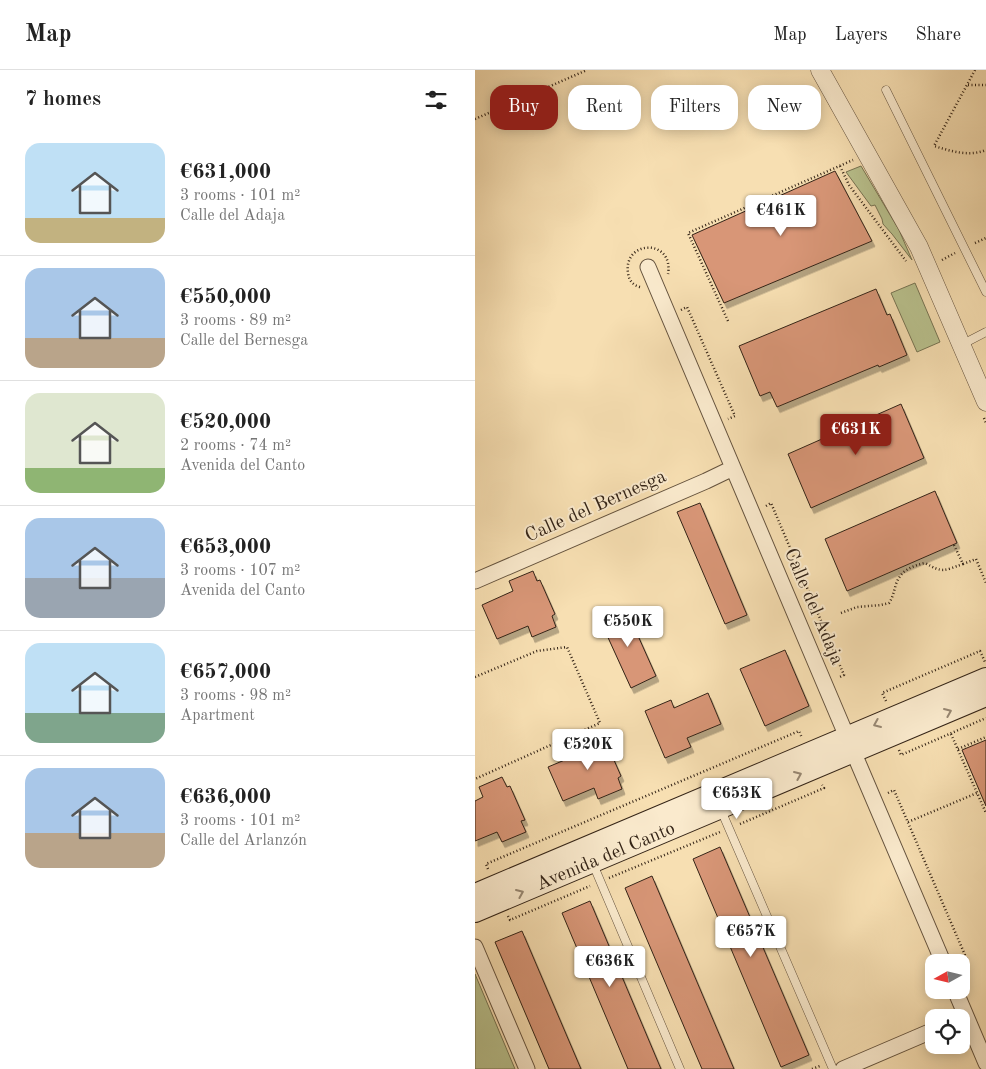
<!DOCTYPE html>
<html lang="en">
<head>
<meta charset="utf-8">
<style>
	body { margin:0; font-family:"Old Standard TT",serif; background:#f6f6f6; color:#222; height:100vh; display:flex; flex-direction:column; font-size:19px; white-space:nowrap }
	* { box-sizing:border-box; margin:0 }
	p { font-size:16px; color:#767676 }
	.icon { flex:none; width:28px; height:28px; fill:none; stroke:currentColor; stroke-width:2; stroke-linecap:round; stroke-linejoin:round }
	.map { position:relative; flex:1; overflow:hidden }
	.drawer { display:flex; flex-direction:column; background:#fff; width:475px }
	.drawer>* { flex:none }
	.guide { position:absolute; left:15px; top:15px; width:420px; height:45px; display:flex; gap:10px }
	.needle { width:32px; rotate:262deg }
	.tools { position:absolute; left:450px; top:884px; display:grid; gap:10px }
	.tools a { display:grid; place-items:center; width:45px; height:45px; border-radius:10px; background:#fff; box-shadow:0 2px 12px #0003; font-size:25px }
	.price { position:absolute; translate:-50% -42px; padding:0 11px; border-radius:5px; background:#fff; color:#222; font-size:16px; line-height:32px; filter:drop-shadow(0 1px 2px #0008) }
	.price::after { content:''; position:absolute; left:50%; top:30px; width:15px; height:11px; margin-left:-8px; background:inherit; clip-path:polygon(0 0,100% 0,50% 100%) }
	.price.selected { background:#8f2418; color:#fff }
	ul { padding:0; list-style:none }
	li { display:flex; align-items:center; gap:15px; height:125px; padding:0 25px }
	li+li { border-top:1px solid #e0e0e0 }
	li span { display:grid; place-items:center; flex:none; width:140px; height:100px; border-radius:15px; color:#555 }
	li>.icon { margin-inline-start:auto }
	span .icon { width:60px; height:60px; fill:#fffc; stroke-width:1 }
	li b { font-size:21px }
	h2 { display:flex; justify-content:space-between; align-items:center; height:60px; padding:0 25px; font-size:21px }
	.chip { padding:0 18px; border-radius:15px; background:#fff; box-shadow:0 2px 12px #0003; font-size:18px; line-height:45px }
	.chip.selected { background:#8f2418; color:#fff }
	header { display:flex; align-items:center; gap:30px; box-sizing:border-box; height:70px; padding:0 25px; background:#fff; border-bottom:1px solid #e0e0e0 }
	header strong { font-size:24px }
	nav { display:flex; gap:28px; margin-inline-start:auto; font-size:18px }
	main { display:flex; flex:1; min-height:0 }
	.map>svg:first-child { display:block }
	.green { fill:#b9c28e; stroke:#767352 }
	.building { fill:#d89677; stroke:#342417; filter:url(#shadow) }
	.lines { fill:none; stroke-linecap:round; stroke-linejoin:round }
	.service-casing { stroke:#65533e; stroke-width:9 }
	.minor-casing { stroke:#65533e; stroke-width:17 }
	.tertiary-casing { stroke:#65533e; stroke-width:19 }
	.secondary-casing { stroke:#342417; stroke-width:22 }
	.path { stroke:#342417; stroke-width:2.5; stroke-dasharray:1 2.5; stroke-linecap:butt }
	.service { stroke:#faeacd; stroke-width:8 }
	.minor { stroke:#faeacd; stroke-width:15 }
	.tertiary { stroke:#faeacd; stroke-width:18 }
	.secondary { stroke:#faeacd; stroke-width:20 }
	.oneway { stroke:#978772 }
	.labels { text-anchor:middle; dominant-baseline:central; stroke-width:4; stroke-linejoin:round; paint-order:stroke }
	.street-label { font-size:19px; fill:#342417; stroke:#faeacd }
</style>
</head>
<body>
<header>
<strong>Map</strong>
<nav><a>Map</a><a>Layers</a><a>Share</a></nav>
</header>
<main>
<section class="drawer">
<h2>7 homes<svg class="icon" aria-label="filters" viewBox="0 0 24 24"><path d="M4 7h16M4 17h16"/><circle cx="9" cy="7" r="2"/><circle cx="15" cy="17" r="2"/></svg></h2>
<ul>
<li><span style="background:linear-gradient(#bfe0f5 75%,#c2b280 0)"><svg class="icon" aria-label="home" viewBox="0 0 24 24"><path d="M3 11l9-7 9 7M6 9v11h12V9"/></svg></span><div><b>€631,000</b><p>3 rooms · 101 m²</p><p>Calle del Adaja</p></div></li>
<li><span style="background:linear-gradient(#a9c7e8 70%,#b9a48a 0)"><svg class="icon" aria-label="home" viewBox="0 0 24 24"><path d="M3 11l9-7 9 7M6 9v11h12V9"/></svg></span><div><b>€550,000</b><p>3 rooms · 89 m²</p><p>Calle del Bernesga</p></div></li>
<li><span style="background:linear-gradient(#dfe7d0 75%,#8fb573 0)"><svg class="icon" aria-label="home" viewBox="0 0 24 24"><path d="M3 11l9-7 9 7M6 9v11h12V9"/></svg></span><div><b>€520,000</b><p>2 rooms · 74 m²</p><p>Avenida del Canto</p></div></li>
<li><span style="background:linear-gradient(#a9c7e8 60%,#9aa5b1 0)"><svg class="icon" aria-label="home" viewBox="0 0 24 24"><path d="M3 11l9-7 9 7M6 9v11h12V9"/></svg></span><div><b>€653,000</b><p>3 rooms · 107 m²</p><p>Avenida del Canto</p></div></li>
<li><span style="background:linear-gradient(#bfe0f5 70%,#7fa58c 0)"><svg class="icon" aria-label="home" viewBox="0 0 24 24"><path d="M3 11l9-7 9 7M6 9v11h12V9"/></svg></span><div><b>€657,000</b><p>3 rooms · 98 m²</p><p>Apartment</p></div></li>
<li><span style="background:linear-gradient(#a9c7e8 65%,#b9a48a 0)"><svg class="icon" aria-label="home" viewBox="0 0 24 24"><path d="M3 11l9-7 9 7M6 9v11h12V9"/></svg></span><div><b>€636,000</b><p>3 rooms · 101 m²</p><p>Calle del Arlanzón</p></div></li>
</ul>
</section>
<div class="map">
<svg width="511" height="999" viewBox="0 0 511 999">
	<defs>
		<filter id="shadow"><feDropShadow dx="3" dy="5.5" stdDeviation="0" flood-color="#0004"/></filter>
	</defs>
	<rect width="100%" height="100%" fill="#f7dfb2"/>
	<filter id="stains"><feTurbulence type="fractalNoise" baseFrequency=".004" numOctaves="4"/><feColorMatrix values="0 0 0 0 .2 0 0 0 0 .09 0 0 0 0 .02 0 0 0 .5 -.17"/></filter>
	<radialGradient id="worn" r=".72"><stop offset=".6" stop-color="#630" stop-opacity="0"/><stop offset="1" stop-color="#630" stop-opacity=".3"/></radialGradient>
	<path class="green" d="M386,96L424,160L437,190L417,164L408,154L407,149L400,135L396,136L371,102Z
		M440,213L465,272L442,282L416,223Z
		M0,904L40,999H0Z"/>
	<path class="building" d="M360,101L397,171L249,233L217,165Z
		M401,219L412,245L415,244L432,285L404,297L403,295L302,337L295,322L285,326L264,276Z
		M426,334L449,388L336,438L313,384Z
		M460,421L482,473L372,521L350,469Z
		M225,433L272,545L250,554L202,442Z
		M58,501L62,511L65,510L80,544L77,546L81,557L57,567L53,556L22,569L7,535L38,521L34,511Z
		M151,539L181,606L156,618L125,550Z
		M310,580L334,636L290,656L265,599Z
		M233,623L246,654L212,668L216,677L190,688L170,641L196,630L199,638Z
		M124,663L128,673L131,672L146,706L143,708L147,719L123,729L119,718L88,731L73,697L104,684L100,674Z
		M511,670V736L487,680Z
		M27,707L32,717L35,716L50,750L46,751L51,762L27,772L22,762L0,771V731L8,727L4,717Z
		M245,777L334,985L306,997L218,789Z
		M177,806L259,999H227L150,818Z
		M115,831L186,999H153L87,843Z
		M47,861L106,999H74L20,872Z"/>
	<g class="lines">
		<g class="service-casing">
			<path id="service" d="M411,20L511,222
				M486,275L511,262
				M246,740L358,999
				M118,794L205,999"/>
		</g>
		<g class="minor-casing">
			<path id="minor" d="M173,197L372,667L468,892
				M0,511L231,411L258,398
				M0,877L52,999
				M480,920L511,993
				M368,999L459,960"/>
		</g>
		<g class="tertiary-casing">
			<path id="tertiary" d="M345,0L444,177L511,332"/>
		</g>
		<g class="secondary-casing">
			<g id="secondary">
				<path d="M0,824L511,608"/>
				<path id="s1" d="M0,842L511,626"/>
			</g>
		</g>
		<path class="path" d="M500,0L459,76C476,81 493,87 511,80
			M493,15H511
			M0,49L112,0
			M365,96L374,115L431,191
			M500,173L511,168
			M467,190L480,183
			M165,217C158,215 154,211 153,203C148,170 199,168 193,204
			M206,240L212,237L260,346L253,349
			M253,251L213,163L378,90
			M509,348L511,353
			M291,436L296,433L369,605L363,608
			M479,475L488,494L501,489L511,513
			M366,543L382,537L406,535L414,533C418,527 419,521 421,514C426,500 437,496 450,493C468,503 468,501 488,494
			M0,607L62,581L92,577L125,653L0,709
			M411,631L407,623L505,581L510,592
			M476,664L511,743
			M483,679L511,667
			M424,680L426,685L511,648
			M413,723L419,720L493,892L486,895
			M433,752L502,723
			M265,754L349,718L347,715
			M13,799L11,794L324,661L327,668
			M134,808L245,762
			M33,846L35,850L115,816
			M337,999L345,996"/>
		<use href="#service" class="service"/>
		<use href="#minor" class="minor"/>
		<use href="#tertiary" class="tertiary"/>
		<use href="#secondary" class="secondary"/>
	</g>
	<defs><path id="oneway-chevron" d="M-2-3.5L2.5 0L-2 3.5" fill="none" stroke-width="1.6" stroke-linecap="round" stroke-linejoin="round" transform="scale(1.25)"/></defs>
	<g class="oneway">
		<use href="#oneway-chevron" transform="translate(473 642) rotate(-23)"/>
		<use href="#oneway-chevron" transform="translate(402 654) rotate(157)"/>
		<use href="#oneway-chevron" transform="translate(323 705) rotate(-23)"/>
		<use href="#oneway-chevron" transform="translate(45 823) rotate(-23)"/>
	</g>
	<g class="labels">
		<g class="street-label">
			<text transform="translate(121 437) rotate(-24)">Calle del Bernesga</text>
			<text transform="translate(338 537) rotate(67)">Calle del Adaja</text>
			<text stroke="none"><textPath href="#s1" startOffset="142">Avenida del Canto</textPath></text>
		</g>
	</g>
	<rect width="100%" height="100%" filter="url(#stains)"/>
	<rect width="100%" height="100%" fill="url(#worn)"/>
</svg>
<div class="tools">
<a><svg class="needle" viewBox="-14 -14 28 28"><path d="M0-13l5 13h-10z" fill="#e53935"/><path d="M0 13l5-13h-10z" fill="#767676"/></svg></a>
<a><svg class="icon" aria-label="locate" viewBox="0 0 24 24"><circle cx="12" cy="12" r="6"/><path d="M12 2v4M12 18v4M2 12h4M18 12h4"/></svg></a>
</div>
<b class="price" style="left:306px;top:167px">€461K</b>
<b class="price selected" style="left:381px;top:386px">€631K</b>
<b class="price" style="left:153px;top:578px">€550K</b>
<b class="price" style="left:113px;top:701px">€520K</b>
<b class="price" style="left:262px;top:750px">€653K</b>
<b class="price" style="left:276px;top:888px">€657K</b>
<b class="price" style="left:135px;top:918px">€636K</b>
<div class="guide">
<a class="chip selected">Buy</a>
<a class="chip">Rent</a>
<a class="chip">Filters</a>
<a class="chip">New</a>
</div>
</div>
</main>
</body>
</html>
